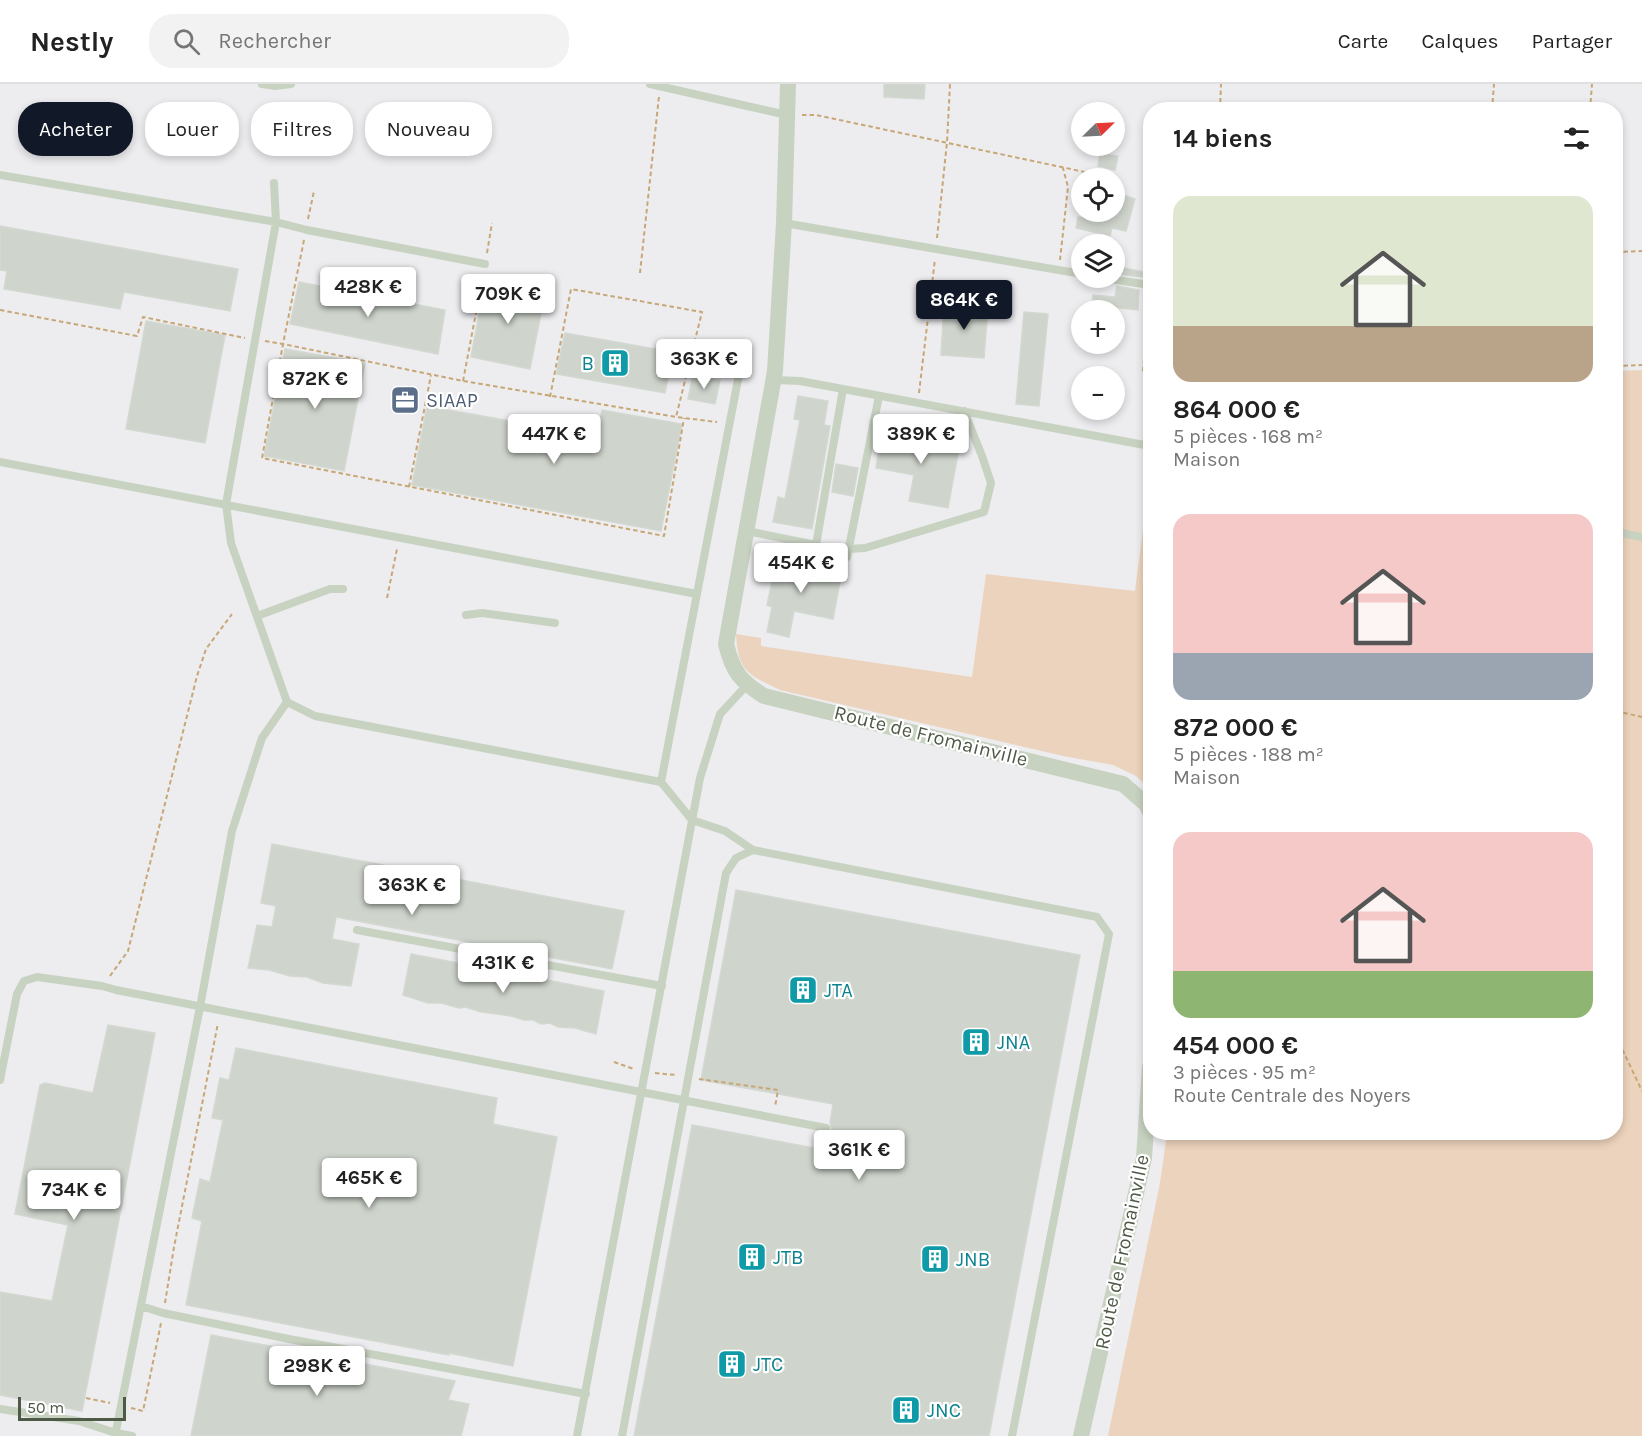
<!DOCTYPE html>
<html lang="fr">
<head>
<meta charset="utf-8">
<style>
	body { margin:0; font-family:Karla,sans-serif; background:#f2f2f2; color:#222; height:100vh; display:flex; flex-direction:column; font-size:22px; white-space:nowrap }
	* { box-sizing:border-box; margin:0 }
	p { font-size:20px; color:#767676 }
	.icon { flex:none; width:33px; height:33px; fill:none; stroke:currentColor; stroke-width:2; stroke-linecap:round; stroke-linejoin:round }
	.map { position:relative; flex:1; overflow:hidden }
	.details { position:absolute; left:1143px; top:18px; width:480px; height:1038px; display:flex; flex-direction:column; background:#fff; border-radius:24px; box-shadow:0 3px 9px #0003 }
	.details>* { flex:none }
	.guide { position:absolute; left:18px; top:18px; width:570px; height:54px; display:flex; gap:12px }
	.needle { width:39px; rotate:66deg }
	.buttons { position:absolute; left:1071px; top:18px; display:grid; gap:12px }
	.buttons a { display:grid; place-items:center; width:54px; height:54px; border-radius:50%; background:#fff; box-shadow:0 3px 9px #0003; font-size:30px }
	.scale { position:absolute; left:18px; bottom:15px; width:108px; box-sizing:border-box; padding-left:6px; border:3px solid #4e5946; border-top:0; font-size:16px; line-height:21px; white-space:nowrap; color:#4e5946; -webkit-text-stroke:4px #fff; paint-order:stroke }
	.price { position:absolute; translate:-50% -51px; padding:0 14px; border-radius:6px; background:#fff; color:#222; font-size:20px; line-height:39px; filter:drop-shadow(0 2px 3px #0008) }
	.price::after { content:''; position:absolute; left:50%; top:36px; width:18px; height:14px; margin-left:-9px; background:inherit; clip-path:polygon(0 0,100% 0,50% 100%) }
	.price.active { background:#111827; color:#fff }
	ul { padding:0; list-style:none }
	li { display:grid; align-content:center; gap:12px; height:318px; padding:0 30px }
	li span { display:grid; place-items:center; height:186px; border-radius:18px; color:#555 }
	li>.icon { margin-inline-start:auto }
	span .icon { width:108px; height:108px; fill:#fffc; stroke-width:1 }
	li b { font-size:26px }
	h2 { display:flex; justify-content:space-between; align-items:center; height:72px; padding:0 30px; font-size:26px }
	.tag { padding:0 21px; border-radius:24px; background:#fff; box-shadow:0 3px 9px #0003; font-size:21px; line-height:54px }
	.tag.active { background:#111827; color:#fff }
	header { display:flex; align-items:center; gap:36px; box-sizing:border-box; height:84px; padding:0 30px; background:#fff; border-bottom:2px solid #e0e0e0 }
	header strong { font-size:28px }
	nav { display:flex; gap:33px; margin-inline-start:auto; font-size:21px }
	.search { width:420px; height:54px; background:#f2f2f2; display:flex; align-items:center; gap:15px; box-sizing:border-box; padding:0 21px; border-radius:24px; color:#767676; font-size:22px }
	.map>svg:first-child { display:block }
	.green { fill:#ecd3bd }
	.building { fill:#cfd5cc; stroke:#d3d8d1; stroke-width:1.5 }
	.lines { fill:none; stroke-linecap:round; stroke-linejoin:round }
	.path { stroke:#c8a777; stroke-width:2; stroke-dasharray:4.5 3; stroke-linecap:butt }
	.lane { stroke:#c8d2c1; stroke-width:8 }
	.street { stroke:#c8d2c1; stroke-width:16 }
	.labels { text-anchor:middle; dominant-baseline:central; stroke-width:4.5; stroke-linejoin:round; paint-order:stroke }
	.culture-label { font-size:20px; fill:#0d838f; stroke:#fff; text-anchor:start }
	.service-label { font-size:20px; fill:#4e5e75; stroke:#fff; text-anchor:start }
	.street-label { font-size:20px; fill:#4e5946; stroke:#fff }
</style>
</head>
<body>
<header>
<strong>Nestly</strong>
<div class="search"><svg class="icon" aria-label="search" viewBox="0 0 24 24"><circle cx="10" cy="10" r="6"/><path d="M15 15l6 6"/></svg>Rechercher</div>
<nav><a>Carte</a><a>Calques</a><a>Partager</a></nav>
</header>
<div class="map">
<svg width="1642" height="1352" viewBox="0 0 1642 1352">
	<rect width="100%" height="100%" fill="#ededf0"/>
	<path class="green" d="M1642,286V1352H1108L1160,1099L1167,1049L1616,1048V287Z
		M1146,422H1150V705L1136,692L1113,681L1063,672L780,606C747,590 738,587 736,550L761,554V562L972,593L986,490L1135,507Z"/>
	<path class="building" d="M884,0H925L924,15L884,13Z
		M1100,69L1118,72L1115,86L1098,82Z
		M1114,108L1135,115L1126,147L1112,144L1110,152L1076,144L1078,133L1103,138L1106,128H1114Z
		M0,142L238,185L230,227L124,208L120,225L4,205L7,187L0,186Z
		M1119,183L1144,188L1142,193L1118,190Z
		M299,198L445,226L438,270L290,240Z
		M485,198L545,209L530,285L471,273Z
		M1117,202L1139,206L1138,226L1092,221L1093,211L1115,213Z
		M944,220L988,223L984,274L941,271Z
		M1024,228L1048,230L1039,322L1016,320Z
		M146,237L225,251L205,359L126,345Z
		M565,249L673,268L665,309L556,290Z
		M285,265L365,279L344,387L264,372Z
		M693,291L720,296L715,320L688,315Z
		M798,312L828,317L824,341L830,342L812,445L773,438L778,413L785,415L800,336L794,335Z
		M427,322L597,353L602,326L682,340L661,447L412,401Z
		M882,345L960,359L948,424L909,417L914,391L876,384Z
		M836,380L858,384L853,412L832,408Z
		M777,474L842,487L833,535L794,527L789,553L767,548L772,523L767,521Z
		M272,760L624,827L612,885L336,833L332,855L359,860L351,902L323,899L307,893L290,892L269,886L248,884L257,841L272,843L276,822L261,819Z
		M736,806L1080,871L989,1352H634L692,1041L825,1066L828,1050L832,1045L830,1039L833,1020L701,996Z
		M411,870L604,907L596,950L575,944L558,943L550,939L541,940L533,936H524L511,932L481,928L465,923L459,924L441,919H428L403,911Z
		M108,941L155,949L82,1327L0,1311V1208L52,1217L68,1141L15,1130L40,1001L45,999L93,1009Z
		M236,964L497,1014L493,1040L557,1053L513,1282L449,1269V1271L186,1221L202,1137L192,1134L200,1095L210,1098L223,1036L212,1034L220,994L229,996Z
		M211,1251L455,1297L448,1316L469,1320L461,1352H191Z"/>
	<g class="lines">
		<path class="path" d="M1220,26L1221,0
			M1492,26L1494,0
			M1590,26L1592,0
			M802,31H816L1113,94
			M1114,95H1116
			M308,135L314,107
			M937,154L947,58L950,0
			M304,156L283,260L262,374L664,452L684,334
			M1616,168L1642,167
			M487,169L492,139
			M1060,176L1068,103L1063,84
			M640,189L659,12
			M0,226L137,252L143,233L245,254
			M265,257L283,260L463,297L676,333L717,338
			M1616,282L1642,281
			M1143,287L1149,212
			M463,297L483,192
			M919,309L935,175
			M550,313L571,205L702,228L676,333
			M409,403L431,291
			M387,514L397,465
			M1616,627L1642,633
			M110,892L128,867L197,592L206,565L232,530
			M1616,952L1642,1007
			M614,978L634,985
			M655,989L676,991
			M699,995L778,1006L775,1023
			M165,1219L174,1163L218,939
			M86,1314L110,1319
			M131,1324L143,1327L161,1239"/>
		<path class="lane" d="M262,0L275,2L291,0
			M650,0L787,31
			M0,91L276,138L307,146L485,180
			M274,99L276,138L226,420L231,459L287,618L315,632L661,698L692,736L725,747L753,766
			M784,139L1082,190
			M1103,194L1150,201
			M774,296L800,297L1150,362
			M843,305L816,461L823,470L847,473L879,312
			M0,378L697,510
			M747,447L816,461
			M1616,448L1642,453
			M849,465L865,464L984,428L991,399L982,372L964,327
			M466,531L482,529L555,539
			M257,532L330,505H343
			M661,698L740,285
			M357,846L662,902
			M0,996L17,910L24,897L37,893L102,902L116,906L826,1044
			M141,1222L163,1229L289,1255L586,1310
			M0,1325L79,1337L116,1349L132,1352
			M115,1352L200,923L232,747L262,654L287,618
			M577,1352L700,694L720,630L747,601
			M622,1352L726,789L736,774L753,766L1097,833L1109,850L1012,1352"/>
		<path class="street" d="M788,0L784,139L775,287L726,560C733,588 740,597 764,612L1123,700L1146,720L1150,728
			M1081,1352L1144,1074L1150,982"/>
	</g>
	<defs>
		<g id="building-square" transform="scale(1.5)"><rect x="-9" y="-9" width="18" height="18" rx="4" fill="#0f9aa8" stroke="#fff"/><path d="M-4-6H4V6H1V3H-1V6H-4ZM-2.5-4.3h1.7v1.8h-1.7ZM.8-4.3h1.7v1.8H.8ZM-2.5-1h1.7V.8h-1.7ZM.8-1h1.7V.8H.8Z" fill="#fff"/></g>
		<g id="office-square" transform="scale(1.5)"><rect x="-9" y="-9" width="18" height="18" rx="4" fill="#5c6f8a" stroke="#fff"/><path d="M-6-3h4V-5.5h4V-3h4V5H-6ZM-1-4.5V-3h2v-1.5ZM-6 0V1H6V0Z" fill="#fff"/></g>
	</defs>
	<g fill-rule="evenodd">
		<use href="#building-square" x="615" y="279"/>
		<use href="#office-square" x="405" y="316"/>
		<use href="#building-square" x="803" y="906"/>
		<use href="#building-square" x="976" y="958"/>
		<use href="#building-square" x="752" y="1173"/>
		<use href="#building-square" x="935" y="1175"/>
		<use href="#building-square" x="732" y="1280"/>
		<use href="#building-square" x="906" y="1326"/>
	</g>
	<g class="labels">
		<g class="culture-label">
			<text x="594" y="279" text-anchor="end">B</text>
			<text x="824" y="906">JTA</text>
			<text x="997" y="958">JNA</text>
			<text x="773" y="1173">JTB</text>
			<text x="956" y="1175">JNB</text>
			<text x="753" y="1280">JTC</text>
			<text x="927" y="1326">JNC</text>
		</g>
		<g class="service-label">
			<text x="426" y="316">SIAAP</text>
		</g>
		<g class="street-label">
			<text transform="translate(931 652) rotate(14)">Route de Fromainville</text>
			<text transform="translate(1122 1168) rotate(-78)">Route de Fromainville</text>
		</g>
	</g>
</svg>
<div class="buttons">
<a><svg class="needle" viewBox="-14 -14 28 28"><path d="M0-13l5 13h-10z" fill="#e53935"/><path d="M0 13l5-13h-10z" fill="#767676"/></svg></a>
<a><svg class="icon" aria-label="locate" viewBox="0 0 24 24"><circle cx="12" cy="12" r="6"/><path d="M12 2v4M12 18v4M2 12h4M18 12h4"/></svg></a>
<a><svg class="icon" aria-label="layers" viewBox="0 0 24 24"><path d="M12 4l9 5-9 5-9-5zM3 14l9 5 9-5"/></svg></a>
<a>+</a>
<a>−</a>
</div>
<div class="scale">50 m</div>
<b class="price" style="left:368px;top:234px">428K €</b>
<b class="price" style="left:508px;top:241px">709K €</b>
<b class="price active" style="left:964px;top:247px">864K €</b>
<b class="price" style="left:704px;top:306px">363K €</b>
<b class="price" style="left:315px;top:326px">872K €</b>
<b class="price" style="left:554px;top:381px">447K €</b>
<b class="price" style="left:921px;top:381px">389K €</b>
<b class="price" style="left:801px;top:510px">454K €</b>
<b class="price" style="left:412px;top:832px">363K €</b>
<b class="price" style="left:503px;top:910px">431K €</b>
<b class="price" style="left:859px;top:1097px">361K €</b>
<b class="price" style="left:369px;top:1125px">465K €</b>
<b class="price" style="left:74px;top:1137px">734K €</b>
<b class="price" style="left:317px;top:1313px">298K €</b>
<div class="guide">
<a class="tag active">Acheter</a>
<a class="tag">Louer</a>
<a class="tag">Filtres</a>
<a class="tag">Nouveau</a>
</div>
<section class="details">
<h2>14 biens<svg class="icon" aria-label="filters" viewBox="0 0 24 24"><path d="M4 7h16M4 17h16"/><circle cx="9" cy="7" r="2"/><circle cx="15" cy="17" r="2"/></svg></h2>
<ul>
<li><span style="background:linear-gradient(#dfe7d0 70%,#b9a48a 0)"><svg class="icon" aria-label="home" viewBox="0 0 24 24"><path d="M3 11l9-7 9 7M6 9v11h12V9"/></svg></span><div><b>864 000 €</b><p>5 pièces · 168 m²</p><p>Maison</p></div></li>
<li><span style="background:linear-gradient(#f6c9c9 75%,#9aa5b1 0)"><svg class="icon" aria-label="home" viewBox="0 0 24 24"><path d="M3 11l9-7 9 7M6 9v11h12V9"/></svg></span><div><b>872 000 €</b><p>5 pièces · 188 m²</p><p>Maison</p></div></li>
<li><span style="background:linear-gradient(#f6c9c9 75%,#8fb573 0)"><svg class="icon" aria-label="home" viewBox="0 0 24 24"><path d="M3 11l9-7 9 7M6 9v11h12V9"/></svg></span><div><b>454 000 €</b><p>3 pièces · 95 m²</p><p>Route Centrale des Noyers</p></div></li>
</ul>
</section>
</div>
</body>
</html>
